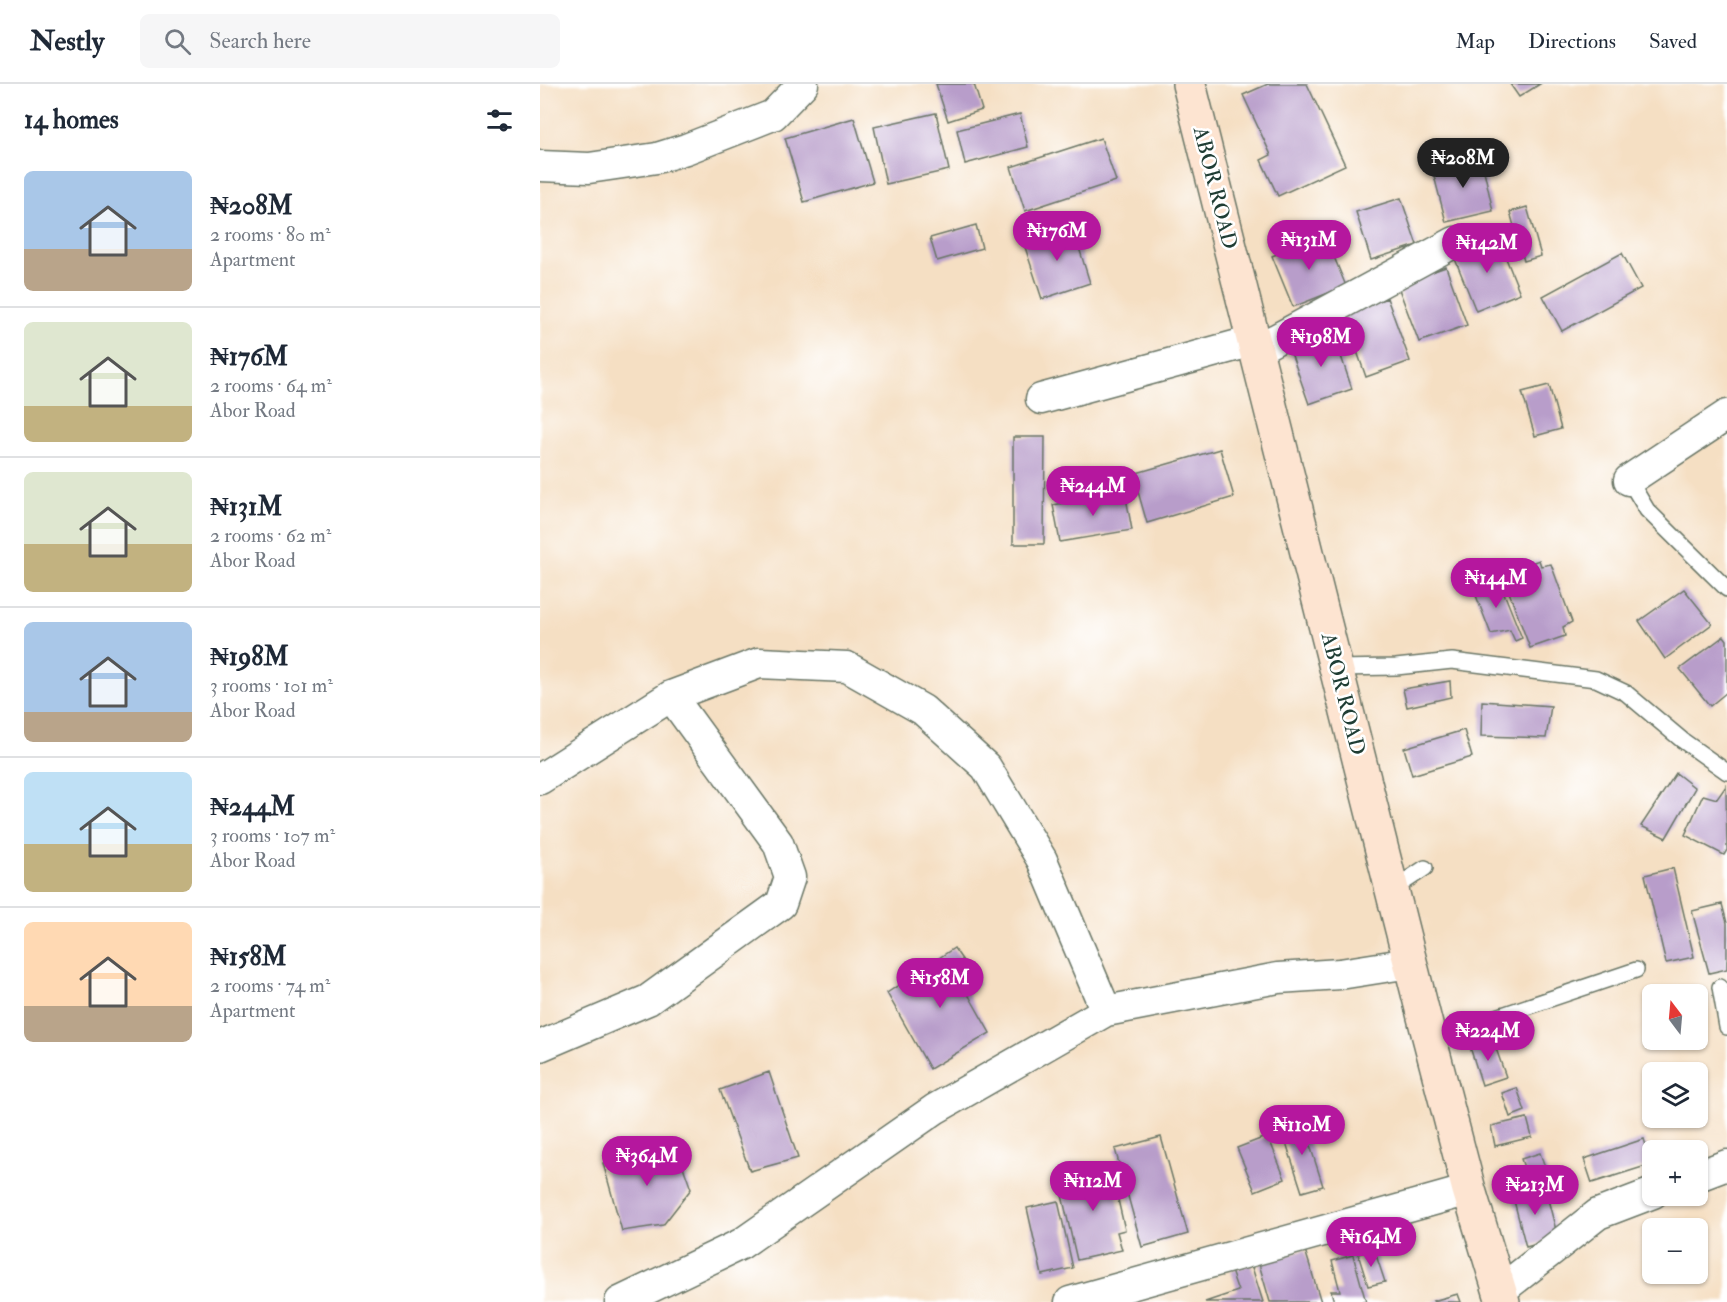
<!DOCTYPE html>
<html lang="en">
<head>
<meta charset="utf-8">
<style>
	body { margin:0; font-family:"IM FELL Double Pica",serif; background:#f6f6f7; color:#1f2937; height:100vh; display:flex; flex-direction:column; font-size:22px; white-space:nowrap }
	* { box-sizing:border-box; margin:0 }
	p { font-size:20px; color:#747a83 }
	.icon { flex:none; width:33px; height:33px; fill:none; stroke:currentColor; stroke-width:2; stroke-linecap:round; stroke-linejoin:round }
	.map { position:relative; flex:1; overflow:hidden }
	.sheet { display:flex; flex-direction:column; background:#fff; width:540px }
	.sheet>* { flex:none }
	.needle { width:39px; rotate:344deg }
	.fabs { position:absolute; left:1102px; top:900px; display:grid; gap:12px }
	.fabs a { display:grid; place-items:center; width:66px; height:66px; border-radius:9px; background:#fff; box-shadow:0 2px 4px #0004; font-size:30px }
	.price { position:absolute; translate:-50% -51px; padding:0 14px; border-radius:21px; background:#b5179e; color:#fff; font-size:20px; line-height:39px; filter:drop-shadow(0 2px 3px #0008) }
	.price::after { content:''; position:absolute; left:50%; top:36px; width:18px; height:14px; margin-left:-9px; background:inherit; clip-path:polygon(0 0,100% 0,50% 100%) }
	.price.active { background:#222; color:#fff }
	ul { padding:0; list-style:none }
	li { display:flex; align-items:center; gap:18px; height:150px; padding:0 24px }
	li+li { border-top:2px solid #e0e1e3 }
	li span { display:grid; place-items:center; flex:none; width:168px; height:120px; border-radius:9px; color:#555 }
	li>.icon { margin-inline-start:auto }
	span .icon { width:72px; height:72px; fill:#fffc; stroke-width:1 }
	li b { font-size:26px }
	h2 { display:flex; justify-content:space-between; align-items:center; height:72px; padding:0 24px; font-size:26px }
	header { display:flex; align-items:center; gap:36px; box-sizing:border-box; height:84px; padding:0 30px; background:#fff; border-bottom:2px solid #e0e1e3 }
	header strong { font-size:28px }
	nav { display:flex; gap:33px; margin-inline-start:auto; font-size:21px }
	.search { width:420px; height:54px; background:#f6f6f7; display:flex; align-items:center; gap:15px; box-sizing:border-box; padding:0 21px; border-radius:9px; color:#747a83; font-size:22px }
	main { display:flex; flex:1; min-height:0 }
	.map>svg:first-child { display:block }
	.building { fill:#b89dca }
	.lines { fill:none; stroke-linecap:round; stroke-linejoin:round }
	.lane-casing { stroke:#6a7666; stroke-width:18 }
	.street-casing { stroke:#6a7666; stroke-width:33 }
	.secondary-casing { stroke:#6a7666; stroke-width:36 }
	.lane { stroke:#fff; stroke-width:15 }
	.street { stroke:#fff; stroke-width:30 }
	.secondary { stroke:#fde4d1; stroke-width:33 }
	.labels { text-anchor:middle; dominant-baseline:central; stroke-width:5; stroke-linejoin:round; paint-order:stroke }
	.street-label { font-size:21px; fill:#1f3d34; stroke:#fff }
</style>
</head>
<body>
<header>
<strong>Nestly</strong>
<div class="search"><svg class="icon" aria-label="search" viewBox="0 0 24 24"><circle cx="10" cy="10" r="6"/><path d="M15 15l6 6"/></svg>Search here</div>
<nav><a>Map</a><a>Directions</a><a>Saved</a></nav>
</header>
<main>
<section class="sheet">
<h2>14 homes<svg class="icon" aria-label="filters" viewBox="0 0 24 24"><path d="M4 7h16M4 17h16"/><circle cx="9" cy="7" r="2"/><circle cx="15" cy="17" r="2"/></svg></h2>
<ul>
<li><span style="background:linear-gradient(#a9c7e8 65%,#b9a48a 0)"><svg class="icon" aria-label="home" viewBox="0 0 24 24"><path d="M3 11l9-7 9 7M6 9v11h12V9"/></svg></span><div><b>₦208M</b><p>2 rooms · 80 m²</p><p>Apartment</p></div></li>
<li><span style="background:linear-gradient(#dfe7d0 70%,#c2b280 0)"><svg class="icon" aria-label="home" viewBox="0 0 24 24"><path d="M3 11l9-7 9 7M6 9v11h12V9"/></svg></span><div><b>₦176M</b><p>2 rooms · 64 m²</p><p>Abor Road</p></div></li>
<li><span style="background:linear-gradient(#dfe7d0 60%,#c2b280 0)"><svg class="icon" aria-label="home" viewBox="0 0 24 24"><path d="M3 11l9-7 9 7M6 9v11h12V9"/></svg></span><div><b>₦131M</b><p>2 rooms · 62 m²</p><p>Abor Road</p></div></li>
<li><span style="background:linear-gradient(#a9c7e8 75%,#b9a48a 0)"><svg class="icon" aria-label="home" viewBox="0 0 24 24"><path d="M3 11l9-7 9 7M6 9v11h12V9"/></svg></span><div><b>₦198M</b><p>3 rooms · 101 m²</p><p>Abor Road</p></div></li>
<li><span style="background:linear-gradient(#bfe0f5 60%,#c2b280 0)"><svg class="icon" aria-label="home" viewBox="0 0 24 24"><path d="M3 11l9-7 9 7M6 9v11h12V9"/></svg></span><div><b>₦244M</b><p>3 rooms · 107 m²</p><p>Abor Road</p></div></li>
<li><span style="background:linear-gradient(#ffd9b3 70%,#b9a48a 0)"><svg class="icon" aria-label="home" viewBox="0 0 24 24"><path d="M3 11l9-7 9 7M6 9v11h12V9"/></svg></span><div><b>₦158M</b><p>2 rooms · 74 m²</p><p>Apartment</p></div></li>
</ul>
</section>
<div class="map">
<svg width="1187" height="1218" viewBox="0 0 1187 1218">
	<rect width="100%" height="100%" fill="#fff"/>
	<filter id="ink" filterUnits="userSpaceOnUse"><feTurbulence type="fractalNoise" baseFrequency=".0167" numOctaves="2"/><feDisplacementMap in="SourceGraphic" scale="12" xChannelSelector="R" yChannelSelector="G"/><feConvolveMatrix kernelMatrix="1 2 1 2 8 2 1 2 1" color-interpolation-filters="sRGB"/></filter>
	<filter id="wash" filterUnits="userSpaceOnUse"><feTurbulence type="fractalNoise" baseFrequency=".008" numOctaves="4" result="noise"/><feDisplacementMap in="SourceGraphic" scale="24" xChannelSelector="R" yChannelSelector="G"/><feGaussianBlur stdDeviation="1.35" result="paint"/><feColorMatrix in="noise" values="0 0 0 0 0 0 0 0 0 0 0 0 0 0 0 0 0 1.4 0 .05"/><feComposite in="paint" operator="in"/></filter>
	<g filter="url(#wash)">
		<rect width="100%" height="100%" fill="#f5dfc3"/>
		<g id="blocks">
			<path class="building" d="M396,0H434L442,26L408,37Z
				M728,0H767L805,81L738,112L721,76L731,71L703,11Z
				M970,0H1000L979,13Z
				M396,29L409,86L346,100L334,43Z
				M480,30L488,63L425,80L417,46Z
				M314,34L333,98L264,118L245,54Z
				M561,54L576,97L485,127L471,83Z
				M941,73L953,127L906,138L892,84Z
				M861,114L877,161L831,176L816,128Z
				M987,123L1001,172L984,177L970,128Z
				M436,141L442,164L397,177L390,154Z
				M532,141L550,199L502,215L483,157Z
				M785,151L806,202L753,223L732,172Z
				M957,152L980,209L936,227L913,170Z
				M1082,169L1101,204L1022,247L1003,212Z
				M906,183L927,241L879,258L857,200Z
				M847,214L870,277L826,293L804,230Z
				M793,248L812,305L769,320L749,263Z
				M1009,301L1021,345L995,352L982,308Z
				M473,353H505L504,460H473Z
				M680,365L694,413L607,439L593,390Z
				M585,408L592,446L520,458L513,421Z
				M999,476L1001,482L1011,480L1032,538L1023,543L1025,552L990,564L960,484L979,477L981,483Z
				M958,494L982,554L975,557L970,546L951,550L933,504Z
				M1144,505L1172,540L1125,575L1099,537Z
				M1184,552L1187,556V608L1170,622L1140,585Z
				M910,597L911,613L867,623L863,605Z
				M942,617L1011,622L1006,654L941,652Z
				M924,646L932,673L872,691L864,664Z
				M1136,689L1155,704L1126,754L1101,742Z
				M1186,702L1187,766L1184,771L1145,751L1163,711L1177,715Z
				M1133,784L1154,873L1126,879L1105,791Z
				M1182,820L1187,839V885L1169,889L1152,827Z
				M414,864L439,900L428,910L450,949L390,985L347,909Z
				M953,956L966,993L942,1001L930,963Z
				M229,988L258,1074L210,1087L180,1006Z
				M977,1004L985,1027L970,1033L962,1009Z
				M987,1034L992,1053L955,1062L951,1042Z
				M762,1036L783,1102L762,1108L741,1043Z
				M728,1052L745,1095L715,1107L697,1064Z
				M621,1053L648,1150L602,1163L575,1065Z
				M1104,1055L1112,1080L1052,1099L1044,1075Z
				M135,1060L151,1105L123,1141L82,1147L63,1079Z
				M1000,1069L1009,1094L990,1101L981,1075Z
				M570,1081L585,1146L577,1148L582,1166L537,1176L518,1094Z
				M1004,1100L1018,1154L986,1163L972,1109Z
				M518,1117L533,1184L502,1191L487,1124Z
				M834,1165L845,1198L828,1202L818,1170Z
				M765,1166L781,1218H730L719,1180Z
				M813,1171L826,1218H794L791,1207H800L792,1177Z
				M711,1180L723,1218H665L698,1207L691,1187Z
				M918,1210L921,1218H894L893,1217Z"/>
		</g>
	</g>
	<g filter="url(#ink)">
		<use href="#blocks" fill-opacity="0" stroke="#6a7666" stroke-width="1.5"/>
		<g class="lines">
			<g class="lane-casing">
				<path id="lane" d="M1089,396L1107,426L1187,505
					M796,584L856,583L912,577L1056,595L1086,609L1142,656L1187,688
					M852,806L885,784
					M1180,903L1187,943
					M888,949L912,948L1096,886"/>
			</g>
			<g class="street-casing">
				<path id="street" d="M0,82L49,84L117,74L146,65L233,31L263,0
					M716,266L915,158
					M501,315L713,257
					M1089,396L1187,331
					M0,695L131,612L219,579L307,583L383,626L446,683L502,776L566,927
					M0,962L108,916L241,820L250,793L238,759L131,612
					M1158,1092L1187,1081
					M960,1207L1058,1130L1113,1109
					M80,1218L201,1160L395,1025L566,927L738,894L800,890L870,879
					M530,1218L929,1106"/>
			</g>
			<g class="secondary-casing">
				<path id="secondary" d="M649,0L888,949L929,1106L963,1218"/>
			</g>
			<use href="#lane" class="lane"/>
			<use href="#street" class="street"/>
			<use href="#secondary" class="secondary"/>
		</g>
	</g>
	<g class="labels">
		<g class="street-label">
			<text transform="translate(675 104) rotate(76)">ABOR ROAD</text>
			<text transform="translate(803 610) rotate(76)">ABOR ROAD</text>
		</g>
	</g>
</svg>
<div class="fabs">
<a><svg class="needle" viewBox="-14 -14 28 28"><path d="M0-13l5 13h-10z" fill="#e53935"/><path d="M0 13l5-13h-10z" fill="#747a83"/></svg></a>
<a><svg class="icon" aria-label="layers" viewBox="0 0 24 24"><path d="M12 4l9 5-9 5-9-5zM3 14l9 5 9-5"/></svg></a>
<a>+</a>
<a>−</a>
</div>
<b class="price active" style="left:923px;top:105px">₦208M</b>
<b class="price" style="left:517px;top:178px">₦176M</b>
<b class="price" style="left:769px;top:187px">₦131M</b>
<b class="price" style="left:947px;top:190px">₦142M</b>
<b class="price" style="left:781px;top:284px">₦198M</b>
<b class="price" style="left:553px;top:433px">₦244M</b>
<b class="price" style="left:956px;top:525px">₦144M</b>
<b class="price" style="left:400px;top:925px">₦158M</b>
<b class="price" style="left:948px;top:978px">₦224M</b>
<b class="price" style="left:762px;top:1072px">₦110M</b>
<b class="price" style="left:107px;top:1103px">₦364M</b>
<b class="price" style="left:553px;top:1128px">₦112M</b>
<b class="price" style="left:995px;top:1132px">₦213M</b>
<b class="price" style="left:831px;top:1184px">₦164M</b>
</div>
</main>
</body>
</html>
